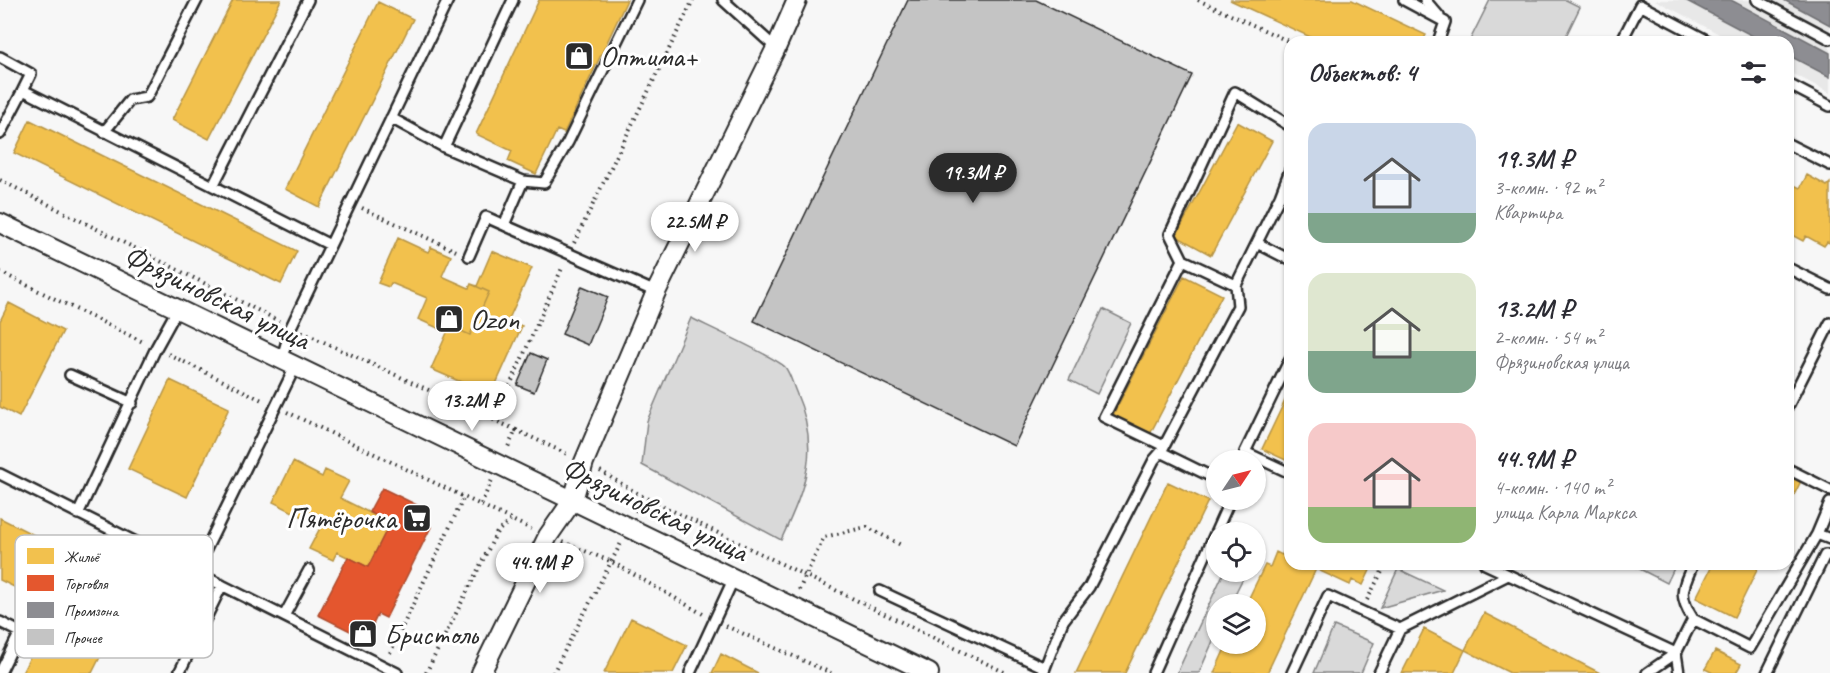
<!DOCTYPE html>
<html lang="ru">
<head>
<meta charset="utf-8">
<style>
	body { margin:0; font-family:Caveat,sans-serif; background:#f2f2f3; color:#2b2b33; height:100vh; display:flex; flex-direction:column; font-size:22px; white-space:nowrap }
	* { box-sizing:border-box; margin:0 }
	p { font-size:20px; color:#7c7c81 }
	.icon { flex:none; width:33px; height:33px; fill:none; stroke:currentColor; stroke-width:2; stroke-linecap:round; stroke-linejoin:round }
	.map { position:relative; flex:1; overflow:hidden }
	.drawer { position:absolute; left:1284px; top:36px; width:510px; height:534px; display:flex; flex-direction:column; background:#fff; border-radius:18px; box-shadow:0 2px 4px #0004 }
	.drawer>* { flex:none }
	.needle { width:39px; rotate:55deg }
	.controls { position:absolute; left:1206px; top:450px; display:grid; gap:12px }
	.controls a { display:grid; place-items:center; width:60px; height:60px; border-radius:50%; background:#fff; box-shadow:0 2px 4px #0004; font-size:30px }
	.price { position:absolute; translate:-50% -51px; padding:0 14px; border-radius:21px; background:#fff; color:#222; font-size:20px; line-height:39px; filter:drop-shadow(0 2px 3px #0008) }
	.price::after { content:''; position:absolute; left:50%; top:36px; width:18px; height:14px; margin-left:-9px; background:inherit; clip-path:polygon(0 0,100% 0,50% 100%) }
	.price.current { background:#2b2b2b; color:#fff }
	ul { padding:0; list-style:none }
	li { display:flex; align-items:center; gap:18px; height:150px; padding:0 24px }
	li span { display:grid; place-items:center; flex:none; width:168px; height:120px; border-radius:18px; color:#555 }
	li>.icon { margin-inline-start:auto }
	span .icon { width:72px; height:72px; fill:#fffc; stroke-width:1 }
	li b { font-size:26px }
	h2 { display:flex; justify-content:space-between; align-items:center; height:72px; padding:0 24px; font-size:26px }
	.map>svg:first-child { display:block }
	.built { fill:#e8e8e8 }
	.green { fill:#d9d9d9; stroke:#828282; stroke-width:1.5 }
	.homes { fill:#f2c14e; stroke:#b69444; stroke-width:1.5 }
	.shops { fill:#e4572e; stroke:#ac4a2d; stroke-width:1.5 }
	.industry { fill:#8d8d92; stroke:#707073; stroke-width:1.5 }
	.building { fill:#c4c4c4; stroke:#2b2b2b; stroke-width:1.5 }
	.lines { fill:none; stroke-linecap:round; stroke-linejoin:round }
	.service-casing { stroke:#2b2b2b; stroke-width:14 }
	.minor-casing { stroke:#2b2b2b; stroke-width:22 }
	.path { stroke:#2b2b2b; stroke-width:4; stroke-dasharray:1.5 4.5; stroke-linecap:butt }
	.service { stroke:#fff; stroke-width:9 }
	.minor { stroke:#fff; stroke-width:18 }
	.labels { text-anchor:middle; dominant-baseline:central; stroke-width:6; stroke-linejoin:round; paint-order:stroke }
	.poi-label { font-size:30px; fill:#2b2b2b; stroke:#fff; text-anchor:start }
	.street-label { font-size:30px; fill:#2b2b2b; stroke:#fff }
	.key { fill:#fff; stroke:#bfbfbf; stroke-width:1.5 }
	.key-label { font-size:16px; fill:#2b2b2b }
</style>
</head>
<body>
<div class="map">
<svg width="1830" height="673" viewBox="0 0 1830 673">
	<rect width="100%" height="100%" fill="#f7f7f7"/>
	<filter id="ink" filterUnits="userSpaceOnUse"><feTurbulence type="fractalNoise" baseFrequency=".0167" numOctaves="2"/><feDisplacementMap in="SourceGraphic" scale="12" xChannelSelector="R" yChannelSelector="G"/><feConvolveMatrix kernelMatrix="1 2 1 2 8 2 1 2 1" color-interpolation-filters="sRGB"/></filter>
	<g filter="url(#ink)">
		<path class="built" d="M1655,0H1830V93L1788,71V42H1734Z"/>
		<path class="green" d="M1490,0H1566L1580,7L1563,42H1469Z
			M1103,309L1131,323L1097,394L1069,380Z
			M691,318C707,326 777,358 785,367C790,373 793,385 796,392C821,449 806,486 781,540L642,465L647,421Z
			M1630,564H1676L1667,583Z
			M1398,569L1443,590L1380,608Z
			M1224,572H1246L1230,604H1216V634L1199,673H1177Z
			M1334,626L1374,643L1361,673H1314Z"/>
		<path class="homes" d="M233,0H281L209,139L172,120Z
			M539,0H627L564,133L557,130L536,174L508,161L512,151L476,134Z
			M1230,0H1352L1426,35L1422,42H1321Z
			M378,2L413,19L319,207L285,189Z
			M30,120L297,251L281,284L14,153Z
			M1237,122L1272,141L1211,255L1176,236Z
			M1807,175L1827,186L1830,183V243L1827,242L1824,246L1806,236L1803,241L1788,233V182L1800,188Z
			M398,238L428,252L431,247L451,256L442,276L469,288L471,284L477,286L492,251L532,268L508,321L522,326L491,395L431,369L450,326L443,323L440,329L418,319L427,298L391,283L389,287L378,283Z
			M398,238L428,252L431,247L451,256L442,276L469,288L471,284L489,292L470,335L443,323L440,329L418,319L427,298L391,283L389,287L378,283Z
			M1184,276L1222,295L1149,436L1112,417Z
			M9,303L63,331L19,417L0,407V321Z
			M170,380L229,408L187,497L128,469Z
			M1290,390V462L1262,449Z
			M293,462L322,477L325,470L349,481L340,498L390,523L368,567L337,552L333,560L309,549L321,526L273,502Z
			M1788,475L1801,481L1788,507Z
			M1168,482L1208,501L1125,673H1076Z
			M0,518L136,586L92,673H22L55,607L0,580Z
			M1290,537V564H1373L1363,585L1352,580L1350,585L1316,569L1267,673H1214L1227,644H1256V604H1246L1265,565L1270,567L1276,552L1282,555Z
			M1713,564H1760L1734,617L1696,598Z
			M1484,613L1600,673H1510L1496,666L1465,650Z
			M631,618L687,645L673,673H604Z
			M1424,629L1465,650L1454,673H1402Z
			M1715,651L1741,664L1736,673H1713L1705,669Z
			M721,654L758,673H712Z"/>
		<path class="shops" d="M382,488L421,507L422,522L431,527L386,618L378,614L366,639L318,615L348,557L368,567L390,523L369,512Z"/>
		<path class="industry" d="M1685,0H1731L1830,53V77L1788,55V42H1764Z
			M1784,0H1830V25Z"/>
		<path class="building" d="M908,0H1036L1192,75L1014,446L754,321Z
			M582,286L608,297L588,345L562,334Z
			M531,353L547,360L534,392L517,385Z"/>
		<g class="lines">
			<g class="service-casing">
				<path id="service" d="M723,0L776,48
					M1404,0L1445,22
					M1425,0L1439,16
					M1757,0L1830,39
					M1438,42L1445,22
					M1621,42L1640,5L1710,42
					M0,57L31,74L23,90
					M1788,84L1830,106
					M391,118L444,147L513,0
					M104,132L130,100L147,97L197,0
					M0,134L23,90L330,245
					M1788,144L1830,165
					M444,147L523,181L504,225L656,292
					M523,181L544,183L568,142L637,0
					M213,186L308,0
					M1257,243L1290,260
					M469,256L486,217L504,225
					M1183,260L1170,234L1235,92L1290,126
					M1788,268L1830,289
					M1290,359L1245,452L1290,473
					M281,361L291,327L448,0
					M70,375L132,403
					M1788,406L1830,323
					M1164,446L1104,417L1183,260L1236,285
					M1161,452L1238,306L1236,285L1280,196L1290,170
					M1788,469L1830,490
					M0,474L397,673
					M78,514L156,348L177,310
					M1817,534L1830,539
					M1485,564L1676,653L1693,619L1750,648L1817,534L1830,503
					M195,572L295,367
					M880,591L1043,667
					M284,616L309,570
					M1693,619C1678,595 1682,589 1693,564
					M0,622L20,632L0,673
					M1400,629L1508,575
					M179,673L222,585
					M690,673L733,580
					M1043,673L1063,621L1089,587L1154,460L1161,452L1216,479
					M1153,673L1230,500
					M1292,673L1328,596L1400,629L1379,673
					M1647,673L1676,653L1679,673
					M1767,673L1825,555H1830"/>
			</g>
			<g class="minor-casing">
				<path id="minor" d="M0,223L929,673
					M481,673L548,536L573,500L584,462L656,292L776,48L797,0"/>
			</g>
			<path class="path" d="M1198,0L1290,42
				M0,180L279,321
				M362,208L456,251
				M574,243L693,0
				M0,272L145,343
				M302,332L516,430L507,449
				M168,354L264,401
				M287,412L531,529
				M495,419L563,266
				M516,430L567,454
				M600,471L642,496L1006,673
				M481,504L492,480
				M636,512L642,496
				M563,542L610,561L703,614
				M799,590L824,537L867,527L901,545
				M1367,600L1386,564
				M726,626L831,673
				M390,653L464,497
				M426,673L497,532L511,520
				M553,673L621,543"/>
			<use href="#service" class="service"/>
			<use href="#minor" class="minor"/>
		</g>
	</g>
	<defs>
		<g id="shop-square" transform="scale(1.5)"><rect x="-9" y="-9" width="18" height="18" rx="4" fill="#2b2b2b" stroke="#fff"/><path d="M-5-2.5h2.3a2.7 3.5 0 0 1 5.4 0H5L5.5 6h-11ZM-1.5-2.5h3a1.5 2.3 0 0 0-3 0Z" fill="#fff"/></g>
		<g id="supermarket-square" transform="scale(1.5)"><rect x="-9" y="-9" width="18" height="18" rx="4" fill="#2b2b2b" stroke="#fff"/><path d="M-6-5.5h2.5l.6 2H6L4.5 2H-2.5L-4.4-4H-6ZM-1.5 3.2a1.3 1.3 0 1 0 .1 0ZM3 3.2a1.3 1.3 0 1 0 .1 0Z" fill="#fff"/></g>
	</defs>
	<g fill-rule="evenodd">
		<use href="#shop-square" x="579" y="56"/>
		<use href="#shop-square" x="449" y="319"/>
		<use href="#supermarket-square" x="417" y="518"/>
		<use href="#shop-square" x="363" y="634"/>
	</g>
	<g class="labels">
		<g class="poi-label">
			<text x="600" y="56">Оптима+</text>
			<text x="470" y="319">Ozon</text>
			<text x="396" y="518" text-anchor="end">Пятёрочка</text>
			<text x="384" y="634">Бристоль</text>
		</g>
		<g class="street-label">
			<text transform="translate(217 297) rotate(26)">Фрязиновская улица</text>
			<text transform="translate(655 509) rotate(26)">Фрязиновская улица</text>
		</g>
	</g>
	<rect x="15" y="535" width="198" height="123" rx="9" class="key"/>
	<rect x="27" y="548" width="27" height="16" fill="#f2c14e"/>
	<rect x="27" y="575" width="27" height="16" fill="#e4572e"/>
	<rect x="27" y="602" width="27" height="16" fill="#8d8d92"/>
	<rect x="27" y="629" width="27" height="16" fill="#c4c4c4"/>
	<g class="key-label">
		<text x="64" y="562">Жильё</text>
		<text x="64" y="589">Торговля</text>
		<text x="64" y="616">Промзона</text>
		<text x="64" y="643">Прочее</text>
	</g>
</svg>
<div class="controls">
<a><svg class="needle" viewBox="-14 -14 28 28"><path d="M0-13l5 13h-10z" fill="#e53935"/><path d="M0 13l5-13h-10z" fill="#7c7c81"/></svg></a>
<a><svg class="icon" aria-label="locate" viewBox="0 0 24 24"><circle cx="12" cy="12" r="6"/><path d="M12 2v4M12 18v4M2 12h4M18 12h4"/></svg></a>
<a><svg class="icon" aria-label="layers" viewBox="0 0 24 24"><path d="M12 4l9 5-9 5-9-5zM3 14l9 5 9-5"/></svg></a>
</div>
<b class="price current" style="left:973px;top:204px">19.3M ₽</b>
<b class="price" style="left:695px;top:253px">22.5M ₽</b>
<b class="price" style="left:472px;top:432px">13.2M ₽</b>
<b class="price" style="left:540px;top:594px">44.9M ₽</b>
<section class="drawer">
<h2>Объектов: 4<svg class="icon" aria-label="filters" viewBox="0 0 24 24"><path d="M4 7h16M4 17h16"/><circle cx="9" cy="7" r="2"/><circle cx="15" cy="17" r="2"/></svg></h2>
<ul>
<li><span style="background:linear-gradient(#c9d6e8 75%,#7fa58c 0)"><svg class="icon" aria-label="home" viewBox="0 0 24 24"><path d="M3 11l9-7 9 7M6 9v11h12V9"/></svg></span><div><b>19.3M ₽</b><p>3-комн. · 92 m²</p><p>Квартира</p></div></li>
<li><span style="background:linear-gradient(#dfe7d0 65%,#7fa58c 0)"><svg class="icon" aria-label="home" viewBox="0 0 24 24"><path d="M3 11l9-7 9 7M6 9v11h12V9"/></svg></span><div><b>13.2M ₽</b><p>2-комн. · 54 m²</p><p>Фрязиновская улица</p></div></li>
<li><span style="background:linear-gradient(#f6c9c9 70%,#8fb573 0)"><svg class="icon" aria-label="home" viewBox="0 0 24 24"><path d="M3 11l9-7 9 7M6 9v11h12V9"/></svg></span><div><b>44.9M ₽</b><p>4-комн. · 140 m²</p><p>улица Карла Маркса</p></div></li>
</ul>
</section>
</div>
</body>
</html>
